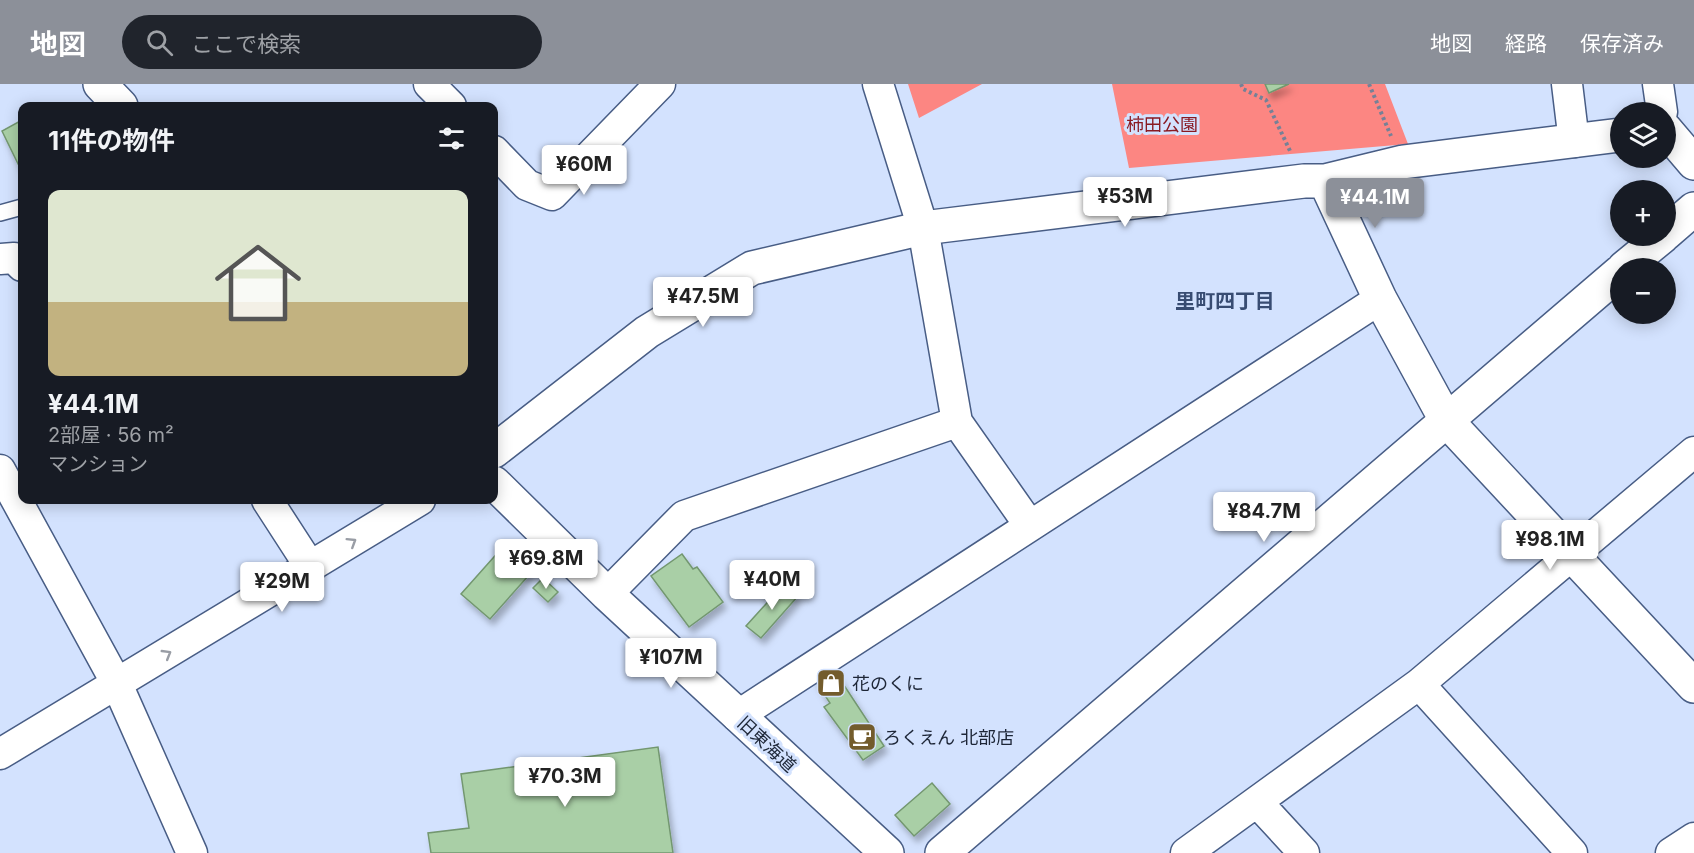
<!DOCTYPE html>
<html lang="ja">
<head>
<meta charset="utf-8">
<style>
	body { margin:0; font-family:Inter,"Noto Sans JP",sans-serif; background:#20242c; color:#f1f3f6; height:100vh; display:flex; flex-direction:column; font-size:22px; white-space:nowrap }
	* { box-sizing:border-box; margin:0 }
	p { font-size:20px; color:#9ea1a6 }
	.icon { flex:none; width:33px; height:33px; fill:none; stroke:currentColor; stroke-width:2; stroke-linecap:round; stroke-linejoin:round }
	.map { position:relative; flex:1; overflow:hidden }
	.panel { position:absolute; left:18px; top:18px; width:480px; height:402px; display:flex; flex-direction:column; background:#171b24; border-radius:12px; box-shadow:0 3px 15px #0003 }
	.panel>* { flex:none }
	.fabs { position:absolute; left:1610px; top:18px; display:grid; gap:12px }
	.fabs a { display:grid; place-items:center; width:66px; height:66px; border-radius:50%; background:#171b24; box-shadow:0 3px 15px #0003; font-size:30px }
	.price { position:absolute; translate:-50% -51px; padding:0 14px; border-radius:6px; background:#fff; color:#222; font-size:20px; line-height:39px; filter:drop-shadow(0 2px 3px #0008) }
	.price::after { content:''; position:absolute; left:50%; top:36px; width:18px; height:14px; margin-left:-9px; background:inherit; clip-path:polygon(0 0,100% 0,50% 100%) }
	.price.active { background:#8c9099; color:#fff }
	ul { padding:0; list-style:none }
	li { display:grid; align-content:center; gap:12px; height:318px; padding:0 30px }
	li span { display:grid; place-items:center; height:186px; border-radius:12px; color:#555 }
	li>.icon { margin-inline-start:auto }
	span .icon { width:108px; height:108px; fill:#fffc; stroke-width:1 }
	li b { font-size:26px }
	h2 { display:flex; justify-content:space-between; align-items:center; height:72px; padding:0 30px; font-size:26px }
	header { display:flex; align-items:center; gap:36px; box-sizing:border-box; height:84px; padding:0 30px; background:#8c9099; color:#fff }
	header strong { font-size:28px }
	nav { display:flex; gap:33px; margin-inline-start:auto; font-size:21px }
	.search { width:420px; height:54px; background:#20242c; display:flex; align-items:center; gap:15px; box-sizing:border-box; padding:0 21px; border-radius:33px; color:#9ea1a6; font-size:22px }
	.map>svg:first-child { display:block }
	.green { fill:#fc8682 }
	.building { fill:#a9cfa6; stroke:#739770; stroke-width:1.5; filter:url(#shadow) }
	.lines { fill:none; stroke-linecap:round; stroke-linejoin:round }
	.service-casing { stroke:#485d85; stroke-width:18 }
	.minor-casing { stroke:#485d85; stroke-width:33 }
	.tertiary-casing { stroke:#485d85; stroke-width:36 }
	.path { stroke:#758197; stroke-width:4; stroke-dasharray:3 3; stroke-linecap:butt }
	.service { stroke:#fff; stroke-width:15 }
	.minor { stroke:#fff; stroke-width:30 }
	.tertiary { stroke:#fff; stroke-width:33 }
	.oneway { stroke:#999da5 }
	.labels { text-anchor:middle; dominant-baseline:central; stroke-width:6; stroke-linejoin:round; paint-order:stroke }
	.park-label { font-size:18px; fill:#891922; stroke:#d3e2fe }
	.poi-label { font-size:18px; fill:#1d2637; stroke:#d3e2fe; text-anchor:start }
	.street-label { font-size:18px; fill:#1d2637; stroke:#d3e2fe }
	.neighbourhood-label { font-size:20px; font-weight:bold; fill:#384c72; stroke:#d3e2fe }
</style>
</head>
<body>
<header>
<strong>地図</strong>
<div class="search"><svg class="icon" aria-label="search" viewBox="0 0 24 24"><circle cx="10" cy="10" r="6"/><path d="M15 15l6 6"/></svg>ここで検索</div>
<nav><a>地図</a><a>経路</a><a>保存済み</a></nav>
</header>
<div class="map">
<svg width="1694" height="769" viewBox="0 0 1694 769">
	<defs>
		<filter id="shadow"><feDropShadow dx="3.5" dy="6" stdDeviation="3" flood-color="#0004"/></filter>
	</defs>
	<rect width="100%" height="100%" fill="#d3e2fe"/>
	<path class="green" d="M908,0H982L919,34Z
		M1112,0H1385L1408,60L1129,84Z"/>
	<path class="building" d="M1265,0H1289L1269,9Z
		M22,36V88L2,47Z
		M509,456L537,482L490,535L461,510Z
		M682,470L693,485L697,483L723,518L689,543L651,492Z
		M543,494L558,508L548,518L533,504Z
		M784,500L798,512L761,554L746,542Z
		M832,583L884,662L863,676L824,623L830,619L814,595Z
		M658,663L673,769H431L428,749L469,744L461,690Z
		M932,699L950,720L914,752L895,731Z"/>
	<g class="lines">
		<g class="service-casing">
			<path id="service" d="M0,129L22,123"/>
		</g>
		<g class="minor-casing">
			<path id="minor" d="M429,0L451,22
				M878,0L923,144L957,338L1030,442
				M1567,0L1574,58
				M1658,0L1662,28
				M494,67L527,101L552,111L660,0
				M0,175L14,174L22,182
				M0,386L117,600L192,769
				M267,416L311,484
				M607,510L684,432L957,338
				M1419,600L1572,769
				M737,632L1380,215
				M0,670L420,416
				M1258,719L1304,769
				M1186,769L1419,600L1694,368
				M1671,769L1694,754"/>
		</g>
		<g class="tertiary-casing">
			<path id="tertiary" d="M100,0L121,22
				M1665,45L1694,79
				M1325,97L1380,215L1446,336L1694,602
				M1665,150L1694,125
				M1624,184L1663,152
				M494,367L647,248L752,184L923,144L1304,97H1325L1403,78L1620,51
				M494,399L607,510L887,769
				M942,769L1620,188"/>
		</g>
		<path class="path" d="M1241,0L1243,5L1266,16L1291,69
			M1369,0L1391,52"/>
		<use href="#service" class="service"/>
		<use href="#minor" class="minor"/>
		<use href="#tertiary" class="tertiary"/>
	</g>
	<defs><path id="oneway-chevron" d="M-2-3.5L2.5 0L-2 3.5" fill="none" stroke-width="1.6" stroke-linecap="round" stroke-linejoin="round" transform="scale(1.5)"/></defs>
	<g class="oneway">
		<use href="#oneway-chevron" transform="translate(352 458) rotate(-32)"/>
		<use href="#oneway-chevron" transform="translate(167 570) rotate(-31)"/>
	</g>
	<defs>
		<g id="shop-square" transform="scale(1.5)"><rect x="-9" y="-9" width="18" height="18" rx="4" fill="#735c2c" stroke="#d3e2fe"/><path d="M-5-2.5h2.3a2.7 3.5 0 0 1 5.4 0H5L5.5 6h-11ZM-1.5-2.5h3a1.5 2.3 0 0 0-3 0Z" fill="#fff"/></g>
		<g id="cafe-square" transform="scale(1.5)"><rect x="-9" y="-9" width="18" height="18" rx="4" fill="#735c2c" stroke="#d3e2fe"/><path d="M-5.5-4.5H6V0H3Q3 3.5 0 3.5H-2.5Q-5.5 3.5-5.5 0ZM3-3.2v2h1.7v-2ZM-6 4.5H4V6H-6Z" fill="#fff"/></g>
	</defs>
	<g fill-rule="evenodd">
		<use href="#shop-square" x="831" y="599"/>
		<use href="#cafe-square" x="862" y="653"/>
	</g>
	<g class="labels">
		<g class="park-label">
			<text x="1162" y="40">柿田公園</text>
		</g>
		<g class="poi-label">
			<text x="852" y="599">花のくに</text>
			<text x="883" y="653">ろくえん 北部店</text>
		</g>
		<g class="street-label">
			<text transform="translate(767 660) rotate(43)">旧東海道</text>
		</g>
		<g class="neighbourhood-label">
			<text x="1225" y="217">里町四丁目</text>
		</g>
	</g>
</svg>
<div class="fabs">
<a><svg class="icon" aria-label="layers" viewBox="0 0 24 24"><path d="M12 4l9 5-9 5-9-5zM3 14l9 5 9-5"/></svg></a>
<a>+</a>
<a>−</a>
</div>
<b class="price" style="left:584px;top:112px">¥60M</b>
<b class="price" style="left:1125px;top:144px">¥53M</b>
<b class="price active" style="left:1375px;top:145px">¥44.1M</b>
<b class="price" style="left:703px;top:244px">¥47.5M</b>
<b class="price" style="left:1264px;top:459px">¥84.7M</b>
<b class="price" style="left:1550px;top:487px">¥98.1M</b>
<b class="price" style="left:546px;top:506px">¥69.8M</b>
<b class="price" style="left:772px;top:527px">¥40M</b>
<b class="price" style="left:282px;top:529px">¥29M</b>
<b class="price" style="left:671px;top:605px">¥107M</b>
<b class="price" style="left:565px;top:724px">¥70.3M</b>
<section class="panel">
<h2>11件の物件<svg class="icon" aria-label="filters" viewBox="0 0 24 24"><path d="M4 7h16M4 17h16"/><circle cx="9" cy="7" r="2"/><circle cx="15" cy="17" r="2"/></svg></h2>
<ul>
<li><span style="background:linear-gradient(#dfe7d0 60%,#c2b280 0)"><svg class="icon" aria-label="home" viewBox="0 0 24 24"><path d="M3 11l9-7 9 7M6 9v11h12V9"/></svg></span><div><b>¥44.1M</b><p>2部屋 · 56 m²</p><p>マンション</p></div></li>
</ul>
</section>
</div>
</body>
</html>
